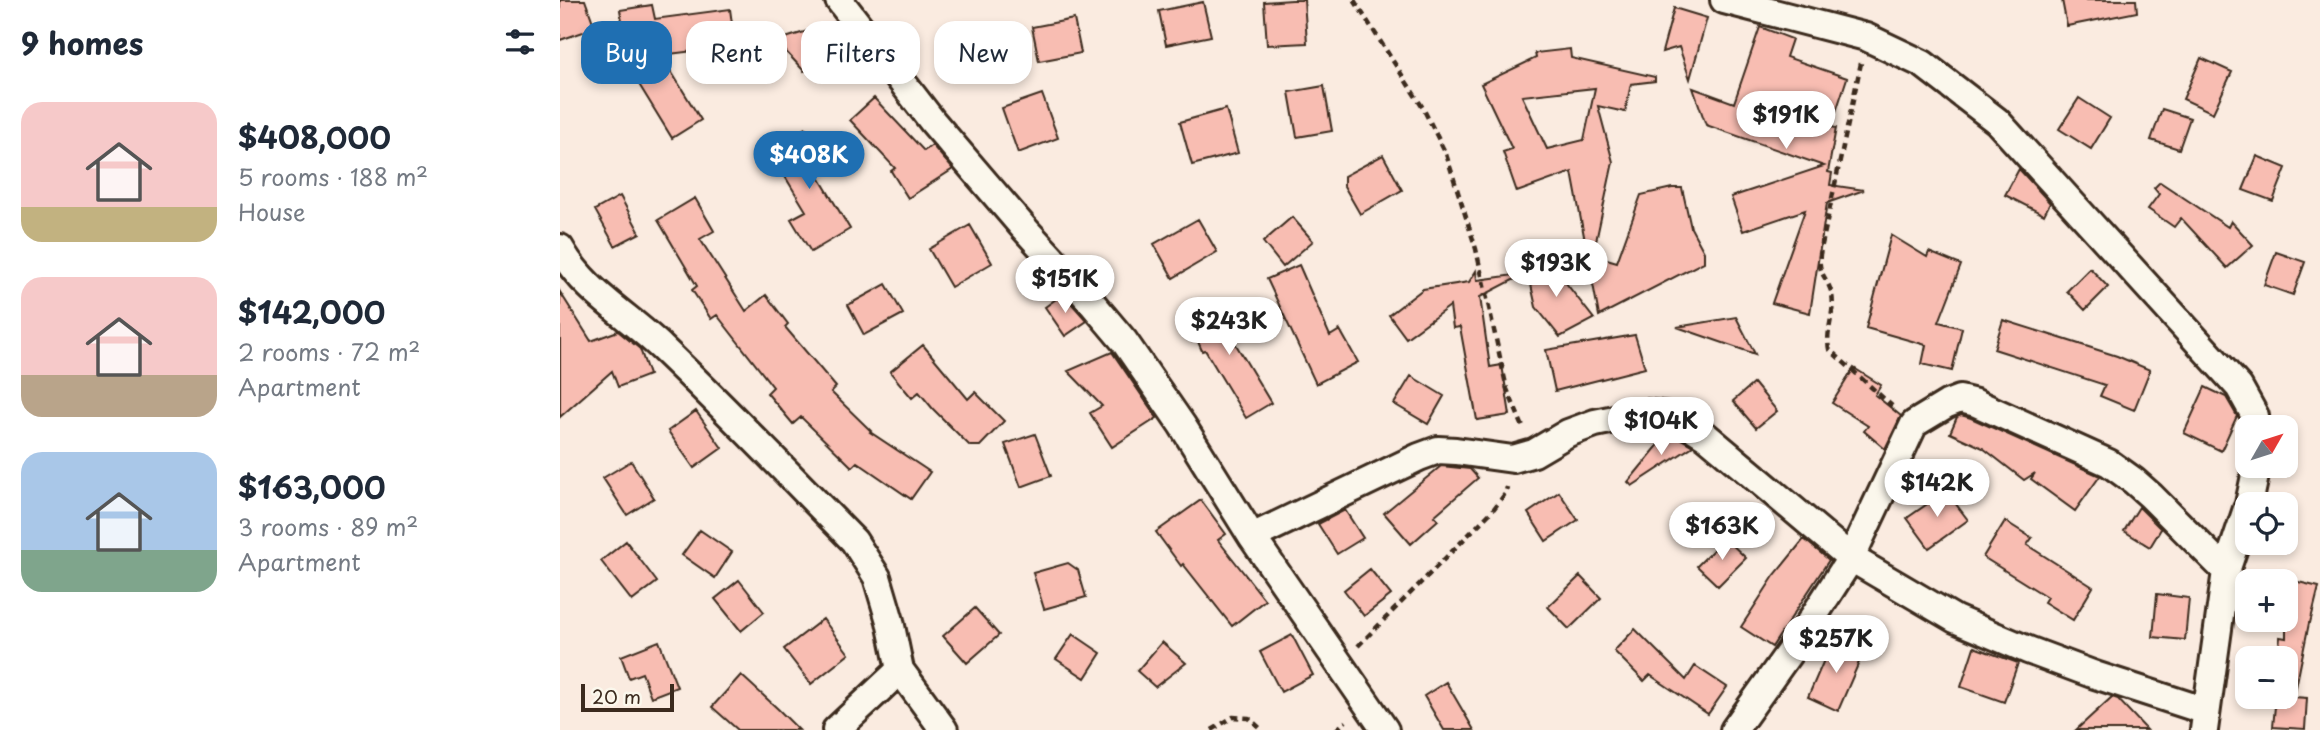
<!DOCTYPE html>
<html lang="en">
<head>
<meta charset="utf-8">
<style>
	body { margin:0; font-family:"Playpen Sans",sans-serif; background:#f6f6f7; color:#1f2937; height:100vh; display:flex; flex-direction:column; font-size:26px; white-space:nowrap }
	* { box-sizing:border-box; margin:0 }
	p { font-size:23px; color:#747a83 }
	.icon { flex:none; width:38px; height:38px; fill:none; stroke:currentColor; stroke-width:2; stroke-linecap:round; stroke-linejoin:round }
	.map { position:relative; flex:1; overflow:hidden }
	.details { display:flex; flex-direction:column; background:#fff; width:560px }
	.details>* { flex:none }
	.hud { position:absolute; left:21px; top:21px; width:665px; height:63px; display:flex; gap:14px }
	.needle { width:46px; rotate:51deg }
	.controls { position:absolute; left:1675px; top:415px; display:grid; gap:14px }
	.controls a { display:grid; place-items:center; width:63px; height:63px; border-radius:14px; background:#fff; box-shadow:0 4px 10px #0003; font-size:35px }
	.scale { position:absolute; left:21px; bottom:18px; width:93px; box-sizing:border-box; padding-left:7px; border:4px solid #3b2a1e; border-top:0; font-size:19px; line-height:24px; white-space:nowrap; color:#3b2a1e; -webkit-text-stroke:5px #fbf7ec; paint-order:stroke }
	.price { position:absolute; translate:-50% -60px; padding:0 16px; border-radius:24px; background:#fff; color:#222; font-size:23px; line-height:46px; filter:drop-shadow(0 2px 4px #0008) }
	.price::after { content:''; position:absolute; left:50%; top:42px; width:21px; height:16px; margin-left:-10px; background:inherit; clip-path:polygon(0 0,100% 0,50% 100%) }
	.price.selected { background:#1f6fb2; color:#fff }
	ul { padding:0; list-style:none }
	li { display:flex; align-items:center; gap:21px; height:175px; padding:0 21px }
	li span { display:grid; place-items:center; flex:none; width:196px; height:140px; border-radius:21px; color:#555 }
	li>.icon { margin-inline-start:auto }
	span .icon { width:84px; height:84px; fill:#fffc; stroke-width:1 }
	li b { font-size:30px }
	h2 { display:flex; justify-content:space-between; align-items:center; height:84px; padding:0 21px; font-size:30px }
	.tag { padding:0 24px; border-radius:21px; background:#fff; box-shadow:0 4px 10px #0003; font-size:24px; line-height:63px }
	.tag.selected { background:#1f6fb2; color:#fff }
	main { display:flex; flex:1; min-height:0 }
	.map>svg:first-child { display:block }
	.building { fill:#f8bdb2; stroke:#3b2a1e; stroke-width:2; fill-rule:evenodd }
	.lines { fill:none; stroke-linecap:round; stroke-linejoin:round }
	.minor-casing { stroke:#3b2a1e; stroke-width:32 }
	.path { stroke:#3b2a1e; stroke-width:4.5; stroke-dasharray:7 5; stroke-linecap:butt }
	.minor { stroke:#fbf7ec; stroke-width:26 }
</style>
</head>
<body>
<main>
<section class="details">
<h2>9 homes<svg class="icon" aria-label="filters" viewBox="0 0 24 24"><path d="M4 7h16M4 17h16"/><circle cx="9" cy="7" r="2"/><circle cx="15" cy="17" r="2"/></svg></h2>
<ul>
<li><span style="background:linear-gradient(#f6c9c9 75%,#c2b280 0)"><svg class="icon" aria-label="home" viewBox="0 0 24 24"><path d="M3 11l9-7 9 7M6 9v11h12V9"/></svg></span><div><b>$408,000</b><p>5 rooms · 188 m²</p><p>House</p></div></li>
<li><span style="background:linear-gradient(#f6c9c9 70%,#b9a48a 0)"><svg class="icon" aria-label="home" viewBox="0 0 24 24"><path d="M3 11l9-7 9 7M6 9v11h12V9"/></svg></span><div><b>$142,000</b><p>2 rooms · 72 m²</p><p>Apartment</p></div></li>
<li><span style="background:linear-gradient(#a9c7e8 70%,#7fa58c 0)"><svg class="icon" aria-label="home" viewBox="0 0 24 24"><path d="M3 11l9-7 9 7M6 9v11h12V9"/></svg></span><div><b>$163,000</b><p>3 rooms · 89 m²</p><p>Apartment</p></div></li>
</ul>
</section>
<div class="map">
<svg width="1760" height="730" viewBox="0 0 1760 730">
	<rect width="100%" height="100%" fill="#faebe0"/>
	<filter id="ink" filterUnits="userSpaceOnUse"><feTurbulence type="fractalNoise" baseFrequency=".0143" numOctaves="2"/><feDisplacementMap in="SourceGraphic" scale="14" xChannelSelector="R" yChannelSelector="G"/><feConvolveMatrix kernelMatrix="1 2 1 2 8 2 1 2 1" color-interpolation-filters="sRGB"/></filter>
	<g filter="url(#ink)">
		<path class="building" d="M0,0H25L35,28L0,40Z
			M732,0H744L747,43L707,45L704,2Z
			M1502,0H1576L1577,12L1507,26Z
			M643,2L651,36L606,45L599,11Z
			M92,5L95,19L170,9L175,46L101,55L141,120L112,138L72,73L60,10Z
			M1114,8L1147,18L1130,79L1119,47L1102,52Z
			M514,19L521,53L479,61L472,27Z
			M276,22L302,55V62L274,70L271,61L244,71L216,41Z
			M1200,27L1232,39L1226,57L1287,78L1271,127L1276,128L1268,172L1272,173L1270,185L1304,190L1267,203L1250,313L1212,303L1245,210L1183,231L1171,197L1264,166L1146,125L1133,88L1174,103Z
			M1010,49L1011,58L1095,77V81L1071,84L1065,112L1038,106L1053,162L1033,255L1057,262L1081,195L1112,188H1122L1131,228L1144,252V262L1039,316L1012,172L957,192L943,152L952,149L921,84L976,58L975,53ZM1035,88L1024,140L987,149L962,96Z
			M1641,58L1672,72L1653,113L1623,99Z
			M764,86L772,131L737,137L729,92Z
			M482,94L498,138L458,153L442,108Z
			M314,98L364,151L372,145L393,169L348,198L331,171L335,168L290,120Z
			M1519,98L1550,118L1531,149L1499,129Z
			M666,109L678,153L632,165L620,122Z
			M1602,109L1630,118L1619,149L1591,140Z
			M245,128L263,157L251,164L290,229L251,252L231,219L246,211L209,150Z
			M823,155L842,190L800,214L784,186V176Z
			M1697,156L1726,168L1713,201L1683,190Z
			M1459,169L1490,203L1484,215L1445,195Z
			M1600,182L1668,227L1671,221L1693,245L1667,268L1621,218L1614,227L1588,209L1599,194L1594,188Z
			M60,196L80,233L55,246L35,210Z
			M135,198L154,231L140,239L186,311L206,295L228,324L225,327L276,387L271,392L311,431L310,432L370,472L351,499L297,462L292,467L241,417L233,424L207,393L213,387L157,315L151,319L132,290L137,286L98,220Z
			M732,217L753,241L723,267L703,242Z
			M638,219L657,252L613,278L594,244Z
			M410,225L432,263L391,287L369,249Z
			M1331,235L1367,257L1369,252L1401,265L1379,322L1402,328L1392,371L1362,364L1366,345L1306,328Z
			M1716,252L1745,262L1733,295L1704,285Z
			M984,255L1034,319L1000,337L976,307L967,267Z
			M739,265L770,336L780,330L798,362L756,384L707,279Z
			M1530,268L1548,287L1525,310L1507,291Z
			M916,271L917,280L954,275L955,279L920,297L930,367L942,365L950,415L917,420L900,327L893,328L890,306L846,338L829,315L863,289L909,282Z
			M326,284L343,314L304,335L288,305Z
			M0,292L31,341L58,331L80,349L89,375L58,387L52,371L0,417Z
			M503,294L527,321L505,336L485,307Z
			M666,302L680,335L672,338L711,403L686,418L645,350L642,351L628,318Z
			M1176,317L1195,354L1117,327Z
			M1443,320L1557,356L1590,370L1574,410L1540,396L1545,385L1434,349Z
			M1075,335L1085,368L995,391L986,350Z
			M363,345L408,399L415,392L444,421L420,446H410L373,409L359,392L352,398L330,372Z
			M552,352L597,418L552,447L530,413L542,406L508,371Z
			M1294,368L1321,385L1315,395L1341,416L1325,449L1304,431L1308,426L1272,403Z
			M851,376L884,396L868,424L834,404Z
			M1194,383L1217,411L1196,428L1173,401Z
			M1645,387L1666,397L1677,416L1661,451L1624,433Z
			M136,411L162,448L134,468L108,431Z
			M1401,415L1411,418L1540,476L1515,511L1471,479L1475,473L1464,480L1423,448L1390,433L1397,417Z
			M1109,432L1133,446L1072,486L1068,482Z
			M475,434L491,476L461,487L445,444Z
			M71,461L94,498L67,515L43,478Z
			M881,466L910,469L918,478L874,516L878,520L851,544L824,513Z
			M1386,491L1408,520L1369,548L1347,518Z
			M999,492L1018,520L986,541L968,513Z
			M641,500L666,534L658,540L705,600L672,626L623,564L621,566L596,532Z
			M1579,507L1601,529L1590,547L1564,531Z
			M785,510L803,538L777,554L758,524Z
			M1445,521L1472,538L1467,545L1533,587L1513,620L1484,602L1487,597L1423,557Z
			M140,530L172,552L155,578L122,555Z
			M1165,538L1186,558L1158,586L1137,566Z
			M1244,539L1269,560L1212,647L1181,627L1214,576Z
			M66,541L97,582L72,601L41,561Z
			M508,563L518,570L526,597L484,609L473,573Z
			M810,569L831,595L804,616L784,590Z
			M1020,576L1041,598L1009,629L988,607Z
			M1726,579L1759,587L1750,623H1749L1734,697L1747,698L1745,729L1713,727L1716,696H1726V658H1718L1720,637L1726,638Z
			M179,580L204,612L181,631L155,599Z
			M1597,594L1629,598L1625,640L1593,637Z
			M415,608L439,635L407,663L383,636Z
			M263,619L289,654L251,684L224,649Z
			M1075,629L1126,680L1135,666L1167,687L1148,714L1090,675L1084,681L1054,651Z
			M513,634L541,653L525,678L496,659Z
			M732,635L753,675L721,692L700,652Z
			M1273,639L1303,653L1278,711L1248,697Z
			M99,641L117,687L91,697L82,673L69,678L61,656Z
			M602,642L626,663L595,687L577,671Z
			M1414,647L1458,663L1444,702L1401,687Z
			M181,675L218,709L239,730H178L152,707Z
			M886,682L914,730H884L864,696Z
			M1552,697L1558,699L1587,730H1516Z"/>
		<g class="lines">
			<g class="minor-casing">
				<path id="minor" d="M279,0L373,122L463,227L521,290L564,341L622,425L692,537L825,730
					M1164,0L1306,37L1363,64L1437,121L1679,387L1695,416L1696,427
					M0,248C23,291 68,315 102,348C167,410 230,476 294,541L317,577L330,621L340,670L384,730
					M1689,504L1697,466
					M692,537L859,457L878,450L896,451L953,459L974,453L1008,433L1035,423L1084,413L1116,417L1146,436L1291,558L1395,619L1468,650L1535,675L1646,711
					M276,730L340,670
					M1174,730L1241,636L1291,558L1354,424L1387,404L1400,399L1416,403L1549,463L1574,481L1591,496L1666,571
					M1644,730L1666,571L1687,509"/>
			</g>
			<path class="path" d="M794,0L863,108L886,154L916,249L947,389L963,427
				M1301,63L1260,254C1258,274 1265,274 1271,291C1277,309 1265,330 1269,349L1332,406
				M798,646L932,511L945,494L947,487
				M652,730L673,717L689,718L702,730
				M776,730L786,721"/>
			<use href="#minor" class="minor"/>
		</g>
	</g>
</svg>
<div class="controls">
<a><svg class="needle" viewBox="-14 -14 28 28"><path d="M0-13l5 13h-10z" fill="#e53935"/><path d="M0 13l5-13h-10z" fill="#747a83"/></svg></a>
<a><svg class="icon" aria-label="locate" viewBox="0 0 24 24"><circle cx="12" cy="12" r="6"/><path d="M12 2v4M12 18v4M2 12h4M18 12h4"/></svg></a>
<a>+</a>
<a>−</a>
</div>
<div class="scale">20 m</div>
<b class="price" style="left:1226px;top:151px">$191K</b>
<b class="price selected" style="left:249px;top:191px">$408K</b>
<b class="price" style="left:996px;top:299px">$193K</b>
<b class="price" style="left:505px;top:315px">$151K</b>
<b class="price" style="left:669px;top:357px">$243K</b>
<b class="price" style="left:1101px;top:457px">$104K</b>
<b class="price" style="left:1377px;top:519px">$142K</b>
<b class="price" style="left:1162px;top:562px">$163K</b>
<b class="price" style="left:1276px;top:675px">$257K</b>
<div class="hud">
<a class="tag selected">Buy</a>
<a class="tag">Rent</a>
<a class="tag">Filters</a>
<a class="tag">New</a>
</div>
</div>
</main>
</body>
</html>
